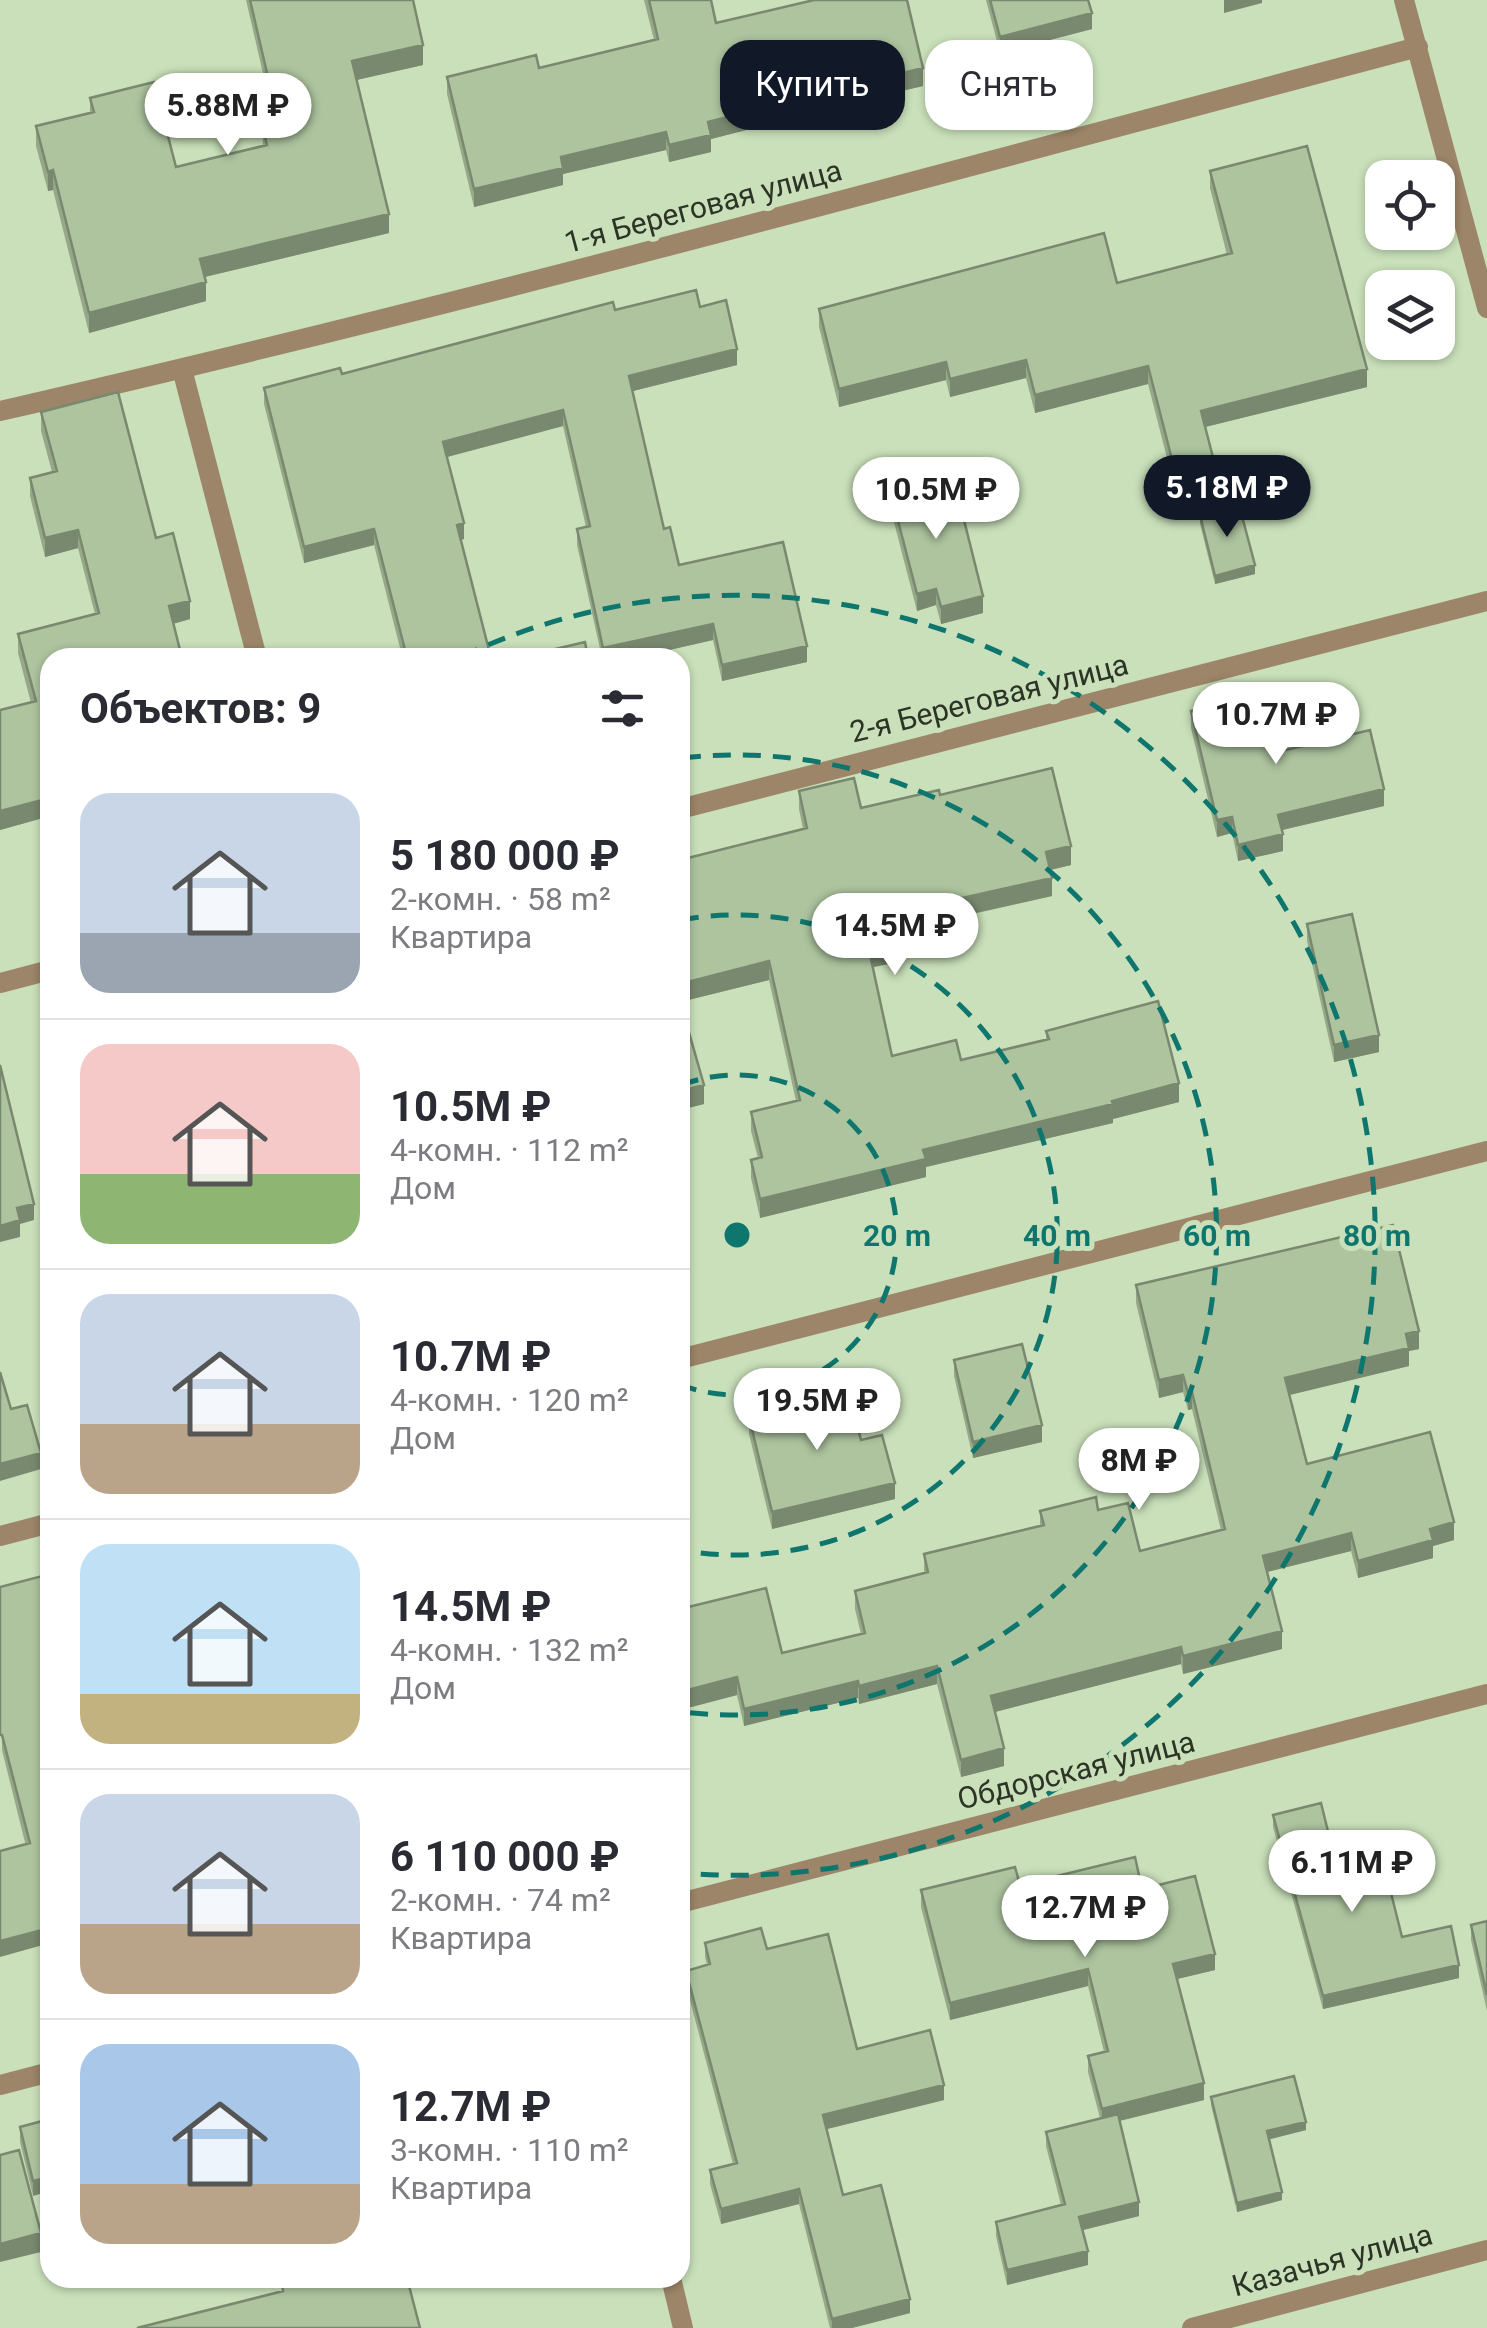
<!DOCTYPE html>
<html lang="ru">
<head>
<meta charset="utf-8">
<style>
	body { margin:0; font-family:Roboto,sans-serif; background:#f2f2f3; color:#2b2b33; height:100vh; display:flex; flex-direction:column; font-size:38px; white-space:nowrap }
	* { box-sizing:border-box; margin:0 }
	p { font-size:32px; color:#7c7c81 }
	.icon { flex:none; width:55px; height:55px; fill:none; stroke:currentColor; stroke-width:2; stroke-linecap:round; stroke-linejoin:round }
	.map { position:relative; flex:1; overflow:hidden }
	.panel { position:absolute; left:40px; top:648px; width:650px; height:1640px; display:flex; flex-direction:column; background:#fff; border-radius:30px; box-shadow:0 2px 8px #0004 }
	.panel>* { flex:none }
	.guide { position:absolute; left:720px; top:40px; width:615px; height:90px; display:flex; gap:20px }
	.tools { position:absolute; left:1365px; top:160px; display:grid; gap:20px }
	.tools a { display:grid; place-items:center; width:90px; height:90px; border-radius:20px; background:#fff; box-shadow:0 2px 8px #0004; font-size:50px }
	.price { position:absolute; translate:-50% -85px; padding:0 22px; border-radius:35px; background:#fff; color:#222; font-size:32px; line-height:65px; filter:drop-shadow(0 2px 5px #0008) }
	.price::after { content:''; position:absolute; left:50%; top:60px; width:30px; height:22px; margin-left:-15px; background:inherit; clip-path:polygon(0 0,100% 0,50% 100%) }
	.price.selected { background:#111827; color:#fff }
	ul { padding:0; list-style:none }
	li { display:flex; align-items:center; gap:30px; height:250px; padding:0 40px }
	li+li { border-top:2px solid #e1e1e2 }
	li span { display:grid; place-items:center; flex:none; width:280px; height:200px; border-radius:30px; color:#555 }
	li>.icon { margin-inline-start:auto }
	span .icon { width:120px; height:120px; fill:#fffc; stroke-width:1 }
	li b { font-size:42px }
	h2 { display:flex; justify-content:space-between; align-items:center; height:120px; padding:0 40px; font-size:42px }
	.chip { padding:0 35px; border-radius:30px; background:#fff; box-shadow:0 2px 8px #0004; font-size:35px; line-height:90px }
	.chip.selected { background:#111827; color:#fff }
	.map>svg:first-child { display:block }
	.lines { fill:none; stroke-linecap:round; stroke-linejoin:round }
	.minor { stroke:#9c8568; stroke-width:20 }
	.tertiary { stroke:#9c8568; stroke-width:20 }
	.wall { fill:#95a989 }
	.shaded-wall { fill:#79896f }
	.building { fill:#adc49f; stroke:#79896f; stroke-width:2.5 }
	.ring { fill:none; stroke:#0f766e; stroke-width:5; stroke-dasharray:18 12 }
	.labels { text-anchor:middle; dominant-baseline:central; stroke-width:10; stroke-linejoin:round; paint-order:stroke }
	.street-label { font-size:30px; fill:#2c3426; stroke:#c9e0ba }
	.centre { fill:#0f766e; stroke:#c9e0ba; stroke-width:5 }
	.ring-label { font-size:30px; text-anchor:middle; font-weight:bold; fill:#0f766e; stroke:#c9e0ba; stroke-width:10; stroke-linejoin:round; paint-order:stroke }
</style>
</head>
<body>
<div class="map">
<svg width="1487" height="2328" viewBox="0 0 1487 2328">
	<rect width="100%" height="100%" fill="#c9e0ba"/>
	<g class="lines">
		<path class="minor" d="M1404,0L1487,308
			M182,369L257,658
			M0,411C476,302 946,172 1418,47
			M680,809L1487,601
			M0,983L50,970
			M680,1359L1487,1151
			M0,1536L50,1523
			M671,2278L683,2328
			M1192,2328L1487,2250"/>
		<path class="tertiary" d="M680,1903L1487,1694
			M0,2085L50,2072"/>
	</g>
	<path class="wall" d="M246,0H413L423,65L356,80L389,233L205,277L206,301L89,333L53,190L48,191L36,146V126L90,112V98L176,167L263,146L262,124L274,121Z
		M644,0H711L716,23L923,86L893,93V106L852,116L849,104L711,139V152L669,162L666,150L563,174V185L474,207L447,94V77L539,68L654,40Z
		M986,0H1088L1092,29L1000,53Z
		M1210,171L1367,387L1205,427L1215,483L1176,493L1148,384L1035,413L1026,378L950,397L946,380L839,407L819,327V309L1117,283L1227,255L1210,188Z
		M700,307L737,365L633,391L664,529L679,565L807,662L722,681L713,640L634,658H602L577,545V529L586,527L563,426L447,457L464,539L461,540L491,658L401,652L374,545L304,563L264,404V388L342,374L615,310Z
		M41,412L156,538L190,619L50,658V816L0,830V710L31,703L18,653V634L95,614L78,548L45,557L30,496V478L52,472L41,431Z
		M889,486L940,501L983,613L941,624L936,605L917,611L889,503Z
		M1200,515L1255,574L1215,584L1200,524Z
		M1191,711L1384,806L1282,830L1283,851L1238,861L1232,833L1217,837L1191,728Z
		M799,791L861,808L940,795L1071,865L1050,870L1052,896L885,934L888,964L873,967L892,1056L961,1060L1046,1039V1031L1179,1102L1113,1119V1123L926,1167V1177L760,1218L751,1178V1160L758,1158L751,1131V1112L796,1101L769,980L680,1002L704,1104L680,1110V860L803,829L799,809Z
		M1307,924L1379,1052L1334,1062L1307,941Z
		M1136,1285L1419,1349L1409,1351V1366L1290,1395L1307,1464L1454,1540L1433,1546V1558L1358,1578L1351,1551L1267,1572L1282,1649L1183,1674L1181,1664L995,1712L1004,1766L961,1777L937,1684L859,1704L858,1698L744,1726L737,1695L680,1710V1609L782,1653L861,1634L855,1609V1591L924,1573V1554L1040,1525V1511L1098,1510L1140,1551L1221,1530L1192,1409L1188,1410L1183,1392L1159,1398L1136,1303Z
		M954,1360L1042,1442L973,1458L954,1376Z
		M749,1417L861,1440L895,1499L772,1529L749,1434Z
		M0,1587L50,1943L2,1750Z
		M1273,1815L1342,1888L1402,1937L1459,1978L1323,2009L1273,1827Z
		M1020,1885L1142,1889L1215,1970L1177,1979L1204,2100L1120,2121L1139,2216L1083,2230L1088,2265L1007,2285L996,2236V2222L1061,2205L1046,2146V2132L1100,2118L1088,2072V2056L1104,2052L1088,1986L950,2020L921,1907V1890Z
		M1487,1921V2011L1471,1940V1925Z
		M705,1943L767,1949L857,2049L944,2100L827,2129L843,2195L910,2313L852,2328H830L799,2204L721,2224L710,2184V2170L733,2164L686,1985V1971L707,1965L705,1957Z
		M1211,2097L1306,2130L1269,2139L1282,2200L1237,2212L1211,2105Z
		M50,2119L33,2196L20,2142V2127Z"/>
	<path class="shaded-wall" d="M1224,0H1262V3L1224,13Z
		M1092,13V29L1000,53V37Z
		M423,45V65L352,81V61Z
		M923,68V86L893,93V106L852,116V99L891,76Z
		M849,86V104L711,139V152L669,162V145L708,122Z
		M666,132V150L563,174V185L474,207V189L561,157Z
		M53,170V190L48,191V172Z
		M389,214V233L200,278V259Z
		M206,282V301L89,333V313Z
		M737,349V365L629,392V376Z
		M1026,360V378L950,397V379Z
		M946,362V380L839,407V389Z
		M1148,366V384L1035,413V395Z
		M1367,369V387L1201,428V411Z
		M563,410V426L443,458V442Z
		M1215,465V483L1176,493V475Z
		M464,523V539L457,541V525Z
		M374,529V545L304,563V547Z
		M78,530V548L45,557V538Z
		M1255,565V574L1215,584V576Z
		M936,589V605L917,611V594Z
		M983,596V613L941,624V607Z
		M190,601V619L169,625V606Z
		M713,624V640L634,658H603V648Z
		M807,646V662L722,681V665Z
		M1384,789V806L1278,831V815Z
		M50,798V816L0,830V811Z
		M1232,817V833L1217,837V820Z
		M1283,834V851L1238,861V845Z
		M1071,846V865L1046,871V852Z
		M1052,878V896L881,934V916Z
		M888,945V964L869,968V950Z
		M769,961V980L680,1002V984Z
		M1379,1035V1052L1334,1062V1045Z
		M1179,1083V1102L1113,1119V1123L926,1167V1177L760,1218V1199L923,1150Z
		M704,1085V1104L680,1110V1091Z
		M34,1204V1220L20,1224V1237L0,1242V1225L17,1208Z
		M1419,1331V1349L1409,1351V1366L1285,1396V1378Z
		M1183,1375V1392L1159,1398V1380Z
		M1192,1392V1409L1188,1410V1393Z
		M1042,1425V1442L973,1458V1442Z
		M41,1453V1469L0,1481V1464Z
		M895,1483V1499L772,1529V1512Z
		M1454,1522V1540L1433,1546V1558L1358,1578V1561L1430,1529Z
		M1351,1533V1551L1263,1573V1556Z
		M1282,1631V1649L1183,1674V1656Z
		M1181,1647V1664L991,1713V1696Z
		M937,1666V1684L859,1704V1686Z
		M737,1677V1695L680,1710V1692Z
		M858,1681V1698L744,1726V1709Z
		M1004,1748V1766L961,1777V1760Z
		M50,1928V1943L0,1957V1941Z
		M1215,1954V1970L1173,1980V1964Z
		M1459,1965V1978L1323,2009V1996Z
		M1088,1969V1986L950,2020V2003Z
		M1204,2083V2100L1102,2125V2109Z
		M944,2085V2100L823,2130V2115Z
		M1306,2122V2130L1267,2140V2131Z
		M50,2177V2191L33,2196V2181Z
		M799,2189V2204L721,2224V2209Z
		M1282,2192V2200L1237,2212V2203Z
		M1139,2202V2216L1079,2231V2217Z
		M41,2233V2252L0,2262V2244Z
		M1088,2251V2265L1007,2285V2270Z
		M910,2299V2313L852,2328H832V2319Z"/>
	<path class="building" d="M250,0H413L423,45L352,61L389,214L200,259L206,282L89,313L53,170L48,172L36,126L94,112L90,98L154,82L176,167L267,145L262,124L278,120Z
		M649,0H711L716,23L814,0H907L923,68L891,76L893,89L852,99L849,86L708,122L711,135L669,145L666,132L561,157L563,168L474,189L447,77L536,55L539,68L658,39Z
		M990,0H1088L1092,13L1000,37Z
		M1307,146L1367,369L1201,411L1215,465L1176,475L1148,366L1035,395L1026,360L950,379L946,362L839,389L819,309L1104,233L1117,283L1232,253L1210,171Z
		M696,290L700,307L726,300L737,349L629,376L664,529L670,527L679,565L783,542L807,646L722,665L713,624L603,648L577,529L590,526L563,410L443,442L464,523L457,525L491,658H378L405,650L374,529L304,547L264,388L340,368L342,374L613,302L615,310Z
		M118,392L156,538L173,533L190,601L169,606L182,658H50V798L0,811V710L36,701L18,634L99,613L78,530L45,538L30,478L57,471L41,412Z
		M933,475L940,501L958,496L983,596L941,607L936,589L917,594L889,486Z
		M1239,505L1255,565L1215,576L1200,515Z
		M585,642L588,658H517Z
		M1272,692L1286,750L1370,730L1384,789L1278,815L1283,834L1238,845L1232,817L1217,820L1191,711Z
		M1052,768L1071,846L1046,852L1052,878L881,916L888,945L869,950L892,1056L956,1040L961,1060L1049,1039L1046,1031L1158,1001L1179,1083L1112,1101L1113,1104L923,1150L926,1159L760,1199L751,1160L762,1157L751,1112L800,1100L769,961L680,984V860L807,828L799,791L854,778L861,808L939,790L940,795Z
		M1352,914L1379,1035L1334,1045L1307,924Z
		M680,1001L704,1085L680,1091Z
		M0,1065L34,1204L17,1208L20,1220L0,1226Z
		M1393,1225L1419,1331L1406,1334L1409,1348L1285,1378L1307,1464L1430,1432L1454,1522L1430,1529L1433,1540L1358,1561L1351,1533L1263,1556L1282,1631L1183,1656L1181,1647L991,1696L1004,1748L961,1760L937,1666L859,1686L858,1681L744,1709L737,1677L680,1692V1609L766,1588L782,1653L865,1633L855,1591L928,1572L924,1554L1044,1525L1040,1511L1096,1497L1098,1510L1128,1503L1140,1551L1225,1529L1192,1392L1188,1393L1183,1375L1159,1380L1136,1285Z
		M1022,1344L1042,1425L973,1442L954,1360Z
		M0,1372L11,1409L27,1405L41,1453L0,1464Z
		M849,1393L861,1440L882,1435L895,1483L772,1512L749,1417Z
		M50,1574V1928L0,1941V1851L30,1843L2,1735H0V1587Z
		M1321,1803L1342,1888L1387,1877L1402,1937L1451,1926L1459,1965L1323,1996L1273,1815Z
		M1135,1857L1142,1889L1195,1876L1215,1954L1173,1964L1204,2083L1102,2109L1088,2056L1108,2051L1088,1969L950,2003L921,1890L1015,1867L1020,1885Z
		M1487,1921V1995L1471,1925Z
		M761,1928L767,1949L828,1934L857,2049L930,2030L944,2085L823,2115L843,2195L881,2185L910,2299L832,2319L799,2189L721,2209L710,2170L737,2163L686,1971L710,1964L705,1943Z
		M1294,2076L1306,2122L1267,2131L1282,2192L1237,2203L1211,2097Z
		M1118,2114L1139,2202L1079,2217L1088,2251L1007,2270L996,2222L1065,2204L1046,2132Z
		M50,2119V2177L33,2181L20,2127Z
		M19,2150L41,2233L0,2244V2155Z
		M309,2278H407L420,2328H137L283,2291L282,2284Z"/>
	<g class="ring">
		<path d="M681 1085A160 160 0 1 1 681 1385"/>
		<path d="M681 920A320 320 0 1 1 681 1550"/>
		<path d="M683 758A480 480 0 1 1 683 1712"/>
		<path d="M461 657A640 640 0 1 1 681 1873"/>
	</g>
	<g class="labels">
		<g class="street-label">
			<text transform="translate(703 206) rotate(-15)">1-я Береговая улица</text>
			<text transform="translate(989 698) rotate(-14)">2-я Береговая улица</text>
			<text transform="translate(1076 1770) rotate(-14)">Обдорская улица</text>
			<text transform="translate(1332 2260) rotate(-15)">Казачья улица</text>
		</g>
	</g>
	<circle cx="737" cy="1235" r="15" class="centre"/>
	<g class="ring-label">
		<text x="897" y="1246">20 m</text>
		<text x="1057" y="1246">40 m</text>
		<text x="1217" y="1246">60 m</text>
		<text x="1377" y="1246">80 m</text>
	</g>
</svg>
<div class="tools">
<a><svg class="icon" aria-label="locate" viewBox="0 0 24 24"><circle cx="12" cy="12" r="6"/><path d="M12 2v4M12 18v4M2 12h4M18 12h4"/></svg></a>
<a><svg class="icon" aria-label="layers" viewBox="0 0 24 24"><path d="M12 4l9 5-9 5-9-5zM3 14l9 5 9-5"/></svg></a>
</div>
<b class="price" style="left:228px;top:158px">5.88M ₽</b>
<b class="price selected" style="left:1227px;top:540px">5.18M ₽</b>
<b class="price" style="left:936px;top:542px">10.5M ₽</b>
<b class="price" style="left:1276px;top:767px">10.7M ₽</b>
<b class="price" style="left:895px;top:978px">14.5M ₽</b>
<b class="price" style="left:817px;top:1453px">19.5M ₽</b>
<b class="price" style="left:1139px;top:1513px">8M ₽</b>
<b class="price" style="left:1352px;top:1915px">6.11M ₽</b>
<b class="price" style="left:1085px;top:1960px">12.7M ₽</b>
<div class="guide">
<a class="chip selected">Купить</a>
<a class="chip">Снять</a>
</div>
<section class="panel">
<h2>Объектов: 9<svg class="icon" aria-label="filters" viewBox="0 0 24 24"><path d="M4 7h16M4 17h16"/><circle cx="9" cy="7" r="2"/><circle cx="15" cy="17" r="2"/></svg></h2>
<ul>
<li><span style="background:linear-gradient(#c9d6e8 70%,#9aa5b1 0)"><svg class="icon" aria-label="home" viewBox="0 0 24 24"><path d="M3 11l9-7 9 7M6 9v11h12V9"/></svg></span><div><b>5 180 000 ₽</b><p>2-комн. · 58 m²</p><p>Квартира</p></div></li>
<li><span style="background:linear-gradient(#f6c9c9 65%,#8fb573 0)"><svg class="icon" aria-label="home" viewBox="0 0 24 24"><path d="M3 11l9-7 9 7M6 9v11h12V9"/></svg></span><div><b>10.5M ₽</b><p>4-комн. · 112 m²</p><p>Дом</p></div></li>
<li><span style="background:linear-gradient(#c9d6e8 65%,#b9a48a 0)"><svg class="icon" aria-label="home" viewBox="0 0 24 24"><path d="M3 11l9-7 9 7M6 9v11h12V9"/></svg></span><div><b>10.7M ₽</b><p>4-комн. · 120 m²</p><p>Дом</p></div></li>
<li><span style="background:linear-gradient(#bfe0f5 75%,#c2b280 0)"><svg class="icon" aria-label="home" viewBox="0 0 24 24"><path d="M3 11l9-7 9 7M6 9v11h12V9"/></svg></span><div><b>14.5M ₽</b><p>4-комн. · 132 m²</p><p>Дом</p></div></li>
<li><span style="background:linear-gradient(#c9d6e8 65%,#b9a48a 0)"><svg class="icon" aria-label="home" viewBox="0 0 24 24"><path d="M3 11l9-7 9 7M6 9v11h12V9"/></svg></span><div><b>6 110 000 ₽</b><p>2-комн. · 74 m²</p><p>Квартира</p></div></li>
<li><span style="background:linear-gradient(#a9c7e8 70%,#b9a48a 0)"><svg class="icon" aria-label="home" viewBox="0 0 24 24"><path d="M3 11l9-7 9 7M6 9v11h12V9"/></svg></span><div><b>12.7M ₽</b><p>3-комн. · 110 m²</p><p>Квартира</p></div></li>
</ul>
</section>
</div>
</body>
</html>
